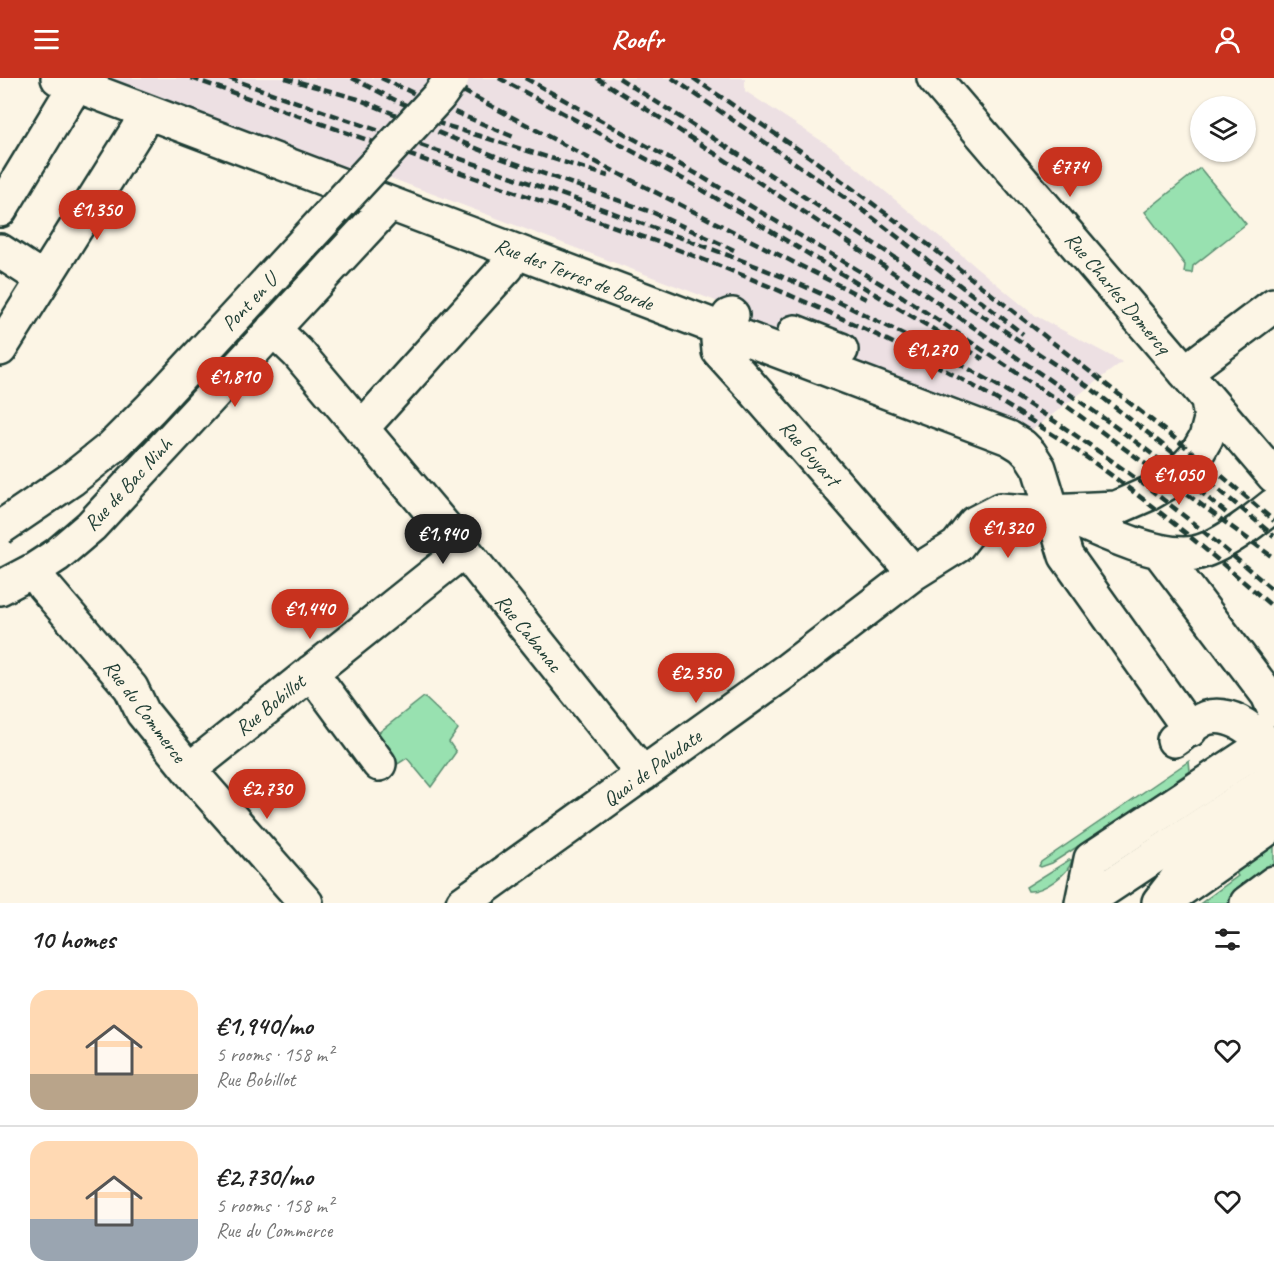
<!DOCTYPE html>
<html lang="en">
<head>
<meta charset="utf-8">
<style>
	body { margin:0; font-family:Caveat,sans-serif; background:#f6f6f6; color:#222; height:100vh; display:flex; flex-direction:column; font-size:22px; white-space:nowrap }
	* { box-sizing:border-box; margin:0 }
	p { font-size:20px; color:#767676 }
	.icon { flex:none; width:33px; height:33px; fill:none; stroke:currentColor; stroke-width:2; stroke-linecap:round; stroke-linejoin:round }
	.map { position:relative; height:825px; overflow:hidden }
	.side { display:flex; flex-direction:column; background:#fff; flex:1 }
	.side>* { flex:none }
	.buttons { position:absolute; left:1190px; top:18px; display:grid; gap:12px }
	.buttons a { display:grid; place-items:center; width:66px; height:66px; border-radius:50%; background:#fff; box-shadow:0 2px 4px #0004; font-size:30px }
	.price { position:absolute; translate:-50% -51px; padding:0 14px; border-radius:21px; background:#c8321e; color:#fff; font-size:20px; line-height:39px; filter:drop-shadow(0 2px 3px #0008) }
	.price::after { content:''; position:absolute; left:50%; top:36px; width:18px; height:14px; margin-left:-9px; background:inherit; clip-path:polygon(0 0,100% 0,50% 100%) }
	.price.active { background:#222; color:#fff }
	ul { padding:0; list-style:none }
	li { display:flex; align-items:center; gap:18px; height:150px; padding:0 30px }
	li+li { border-top:2px solid #e0e0e0 }
	li span { display:grid; place-items:center; flex:none; width:168px; height:120px; border-radius:18px; color:#555 }
	li>.icon { margin-inline-start:auto }
	span .icon { width:72px; height:72px; fill:#fffc; stroke-width:1 }
	li b { font-size:26px }
	h2 { display:flex; justify-content:space-between; align-items:center; height:72px; padding:0 30px; font-size:26px }
	header { display:flex; justify-content:space-between; align-items:center; height:78px; padding:0 30px; background:#c8321e; color:#fff; font-size:27px; font-weight:800 }
	.map>svg:first-child { display:block }
	.built { fill:#ede0e3 }
	.green { fill:#98e1b0; stroke:#5c8f72; stroke-width:1.5 }
	.lines { fill:none; stroke-linecap:round; stroke-linejoin:round }
	.minor-casing { stroke:#1f3d34; stroke-width:38 }
	.major-casing { stroke:#1f3d34; stroke-width:38 }
	.minor { stroke:#fcf5e5; stroke-width:33 }
	.major { stroke:#fcf5e5; stroke-width:33 }
	.rail { stroke:#1f3d34; stroke-width:4.5; stroke-dasharray:9 4.5; stroke-linecap:butt }
	.minor-bridge-casing { stroke:#1f3d34; stroke-width:38; stroke-linecap:butt }
	.minor-bridge { stroke:#fcf5e5; stroke-width:33 }
	.labels { text-anchor:middle; dominant-baseline:central; stroke-width:5; stroke-linejoin:round; paint-order:stroke }
	.street-label { font-size:21px; fill:#1f3d34; stroke:#fcf5e5 }
</style>
</head>
<body>
<header><svg class="icon" aria-label="menu" viewBox="0 0 24 24"><path d="M4 6h16M4 12h16M4 18h16"/></svg>Roofr<svg class="icon" aria-label="person" viewBox="0 0 24 24"><circle cx="12" cy="8" r="4"/><path d="M4 21q1-7 8-7t8 7"/></svg></header>
<div class="map">
<svg width="1274" height="825" viewBox="0 0 1274 825">
	<rect width="100%" height="100%" fill="#fcf5e5"/>
	<filter id="ink" filterUnits="userSpaceOnUse"><feTurbulence type="fractalNoise" baseFrequency=".0167" numOctaves="2"/><feDisplacementMap in="SourceGraphic" scale="12" xChannelSelector="R" yChannelSelector="G"/><feConvolveMatrix kernelMatrix="1 2 1 2 8 2 1 2 1" color-interpolation-filters="sRGB"/></filter>
	<g filter="url(#ink)">
		<path class="built" d="M106,0H745V13L834,71L1034,237L1122,284L1032,352L747,242L729,228L388,99L382,105Z"/>
		<path class="green" d="M1200,90L1246,146L1193,188L1192,195L1184,194L1185,187L1145,134Z
			M424,619L458,651L449,664L456,674L431,709L407,680L393,689L372,660Z
			M1189,683L1190,693L1108,749L1052,785L1041,789L1039,788L1041,784Z
			M1274,760V825H1201L1238,798L1233,790Z
			M1069,782H1072C1069,796 1043,814 1028,813L1026,809Z"/>
		<g class="lines">
			<g class="minor-casing">
				<path id="minor" d="M58,0L1009,360L1022,368L1030,376L1039,390L1066,478L1190,652
					M934,0L1274,398
					M0,132L69,18L73,6
					M0,173L43,201
					M732,237L729,238L721,251L718,262L719,273L748,305L914,495
					M273,251L298,275L464,472L643,696
					M795,254L841,272
					M0,271L138,51L144,33
					M1185,294L1274,227
					M361,351L507,189L513,174
					M1063,436C1096,451 1159,482 1195,475C1220,470 1254,443 1274,427
					M1159,473L1268,617L1274,631
					M34,492L44,508L131,610L143,635L189,692L306,825
					M0,510L34,492L57,477L91,448L382,134L386,125
					M311,594L379,686
					M1174,662C1184,656 1195,644 1206,640C1232,632 1255,655 1274,670
					M189,692L464,472
					M1159,824L1197,775L1274,720
					M463,825L786,593L914,495L957,468L975,445L1000,432L1027,434L1116,430L1148,416L1167,405L1182,393L1195,379L1206,360L1211,341L1208,322
					M1082,825L1091,781L1247,678L1260,673L1274,672
					M1247,825L1274,805"/>
			</g>
			<g class="major-casing">
				<path id="major" d="M1084,825L1274,699
					M1162,825L1274,746"/>
			</g>
			<use href="#minor" class="minor"/>
			<use href="#major" class="major"/>
			<path class="rail" d="M191,0L655,163C788,213 918,270 1038,347C1122,400 1199,465 1274,530
				M229,0C364,49 501,93 635,143C707,169 780,195 849,229C903,256 958,283 1010,315C1104,372 1191,441 1274,513
				M285,0L358,21L500,80L654,135L734,172
				M352,0L399,24L432,38
				M381,0L452,33L516,60
				M439,0L598,85L868,222
				M499,0L694,107L983,281
				M525,0L697,96L903,219L1065,327L1274,480
				M597,0C720,77 840,158 960,240C1052,304 1145,366 1231,439
				M619,0L791,110L1089,309L1199,395L1274,458
				M672,0L860,130L1023,256
				M693,0L811,80L934,171L1215,392L1274,443
				M422,40L608,98"/>
			<g class="minor-bridge-casing">
				<path id="minor-bridge" d="M0,450L72,401L112,369L151,330L439,18L452,0"/>
			</g>
			<use href="#minor-bridge" class="minor-bridge"/>
		</g>
	</g>
	<g class="labels">
		<g class="street-label">
			<text transform="translate(574 196) rotate(21)">Rue des Terres de Borde</text>
			<text transform="translate(1118 215) rotate(50)">Rue Charles Domercq</text>
			<text transform="translate(249 224) rotate(-47)">Pont en U</text>
			<text transform="translate(810 375) rotate(49)">Rue Guyart</text>
			<text transform="translate(128 406) rotate(-47)">Rue de Bac Ninh</text>
			<text transform="translate(529 555) rotate(51)">Rue Cabanac</text>
			<text transform="translate(270 627) rotate(-39)">Rue Bobillot</text>
			<text transform="translate(145 633) rotate(53)">Rue du Commerce</text>
			<text transform="translate(652 690) rotate(-36)">Quai de Paludate</text>
		</g>
	</g>
</svg>
<div class="buttons">
<a><svg class="icon" aria-label="layers" viewBox="0 0 24 24"><path d="M12 4l9 5-9 5-9-5zM3 14l9 5 9-5"/></svg></a>
</div>
<b class="price" style="left:1070px;top:120px">€774</b>
<b class="price" style="left:97px;top:163px">€1,350</b>
<b class="price" style="left:932px;top:303px">€1,270</b>
<b class="price" style="left:235px;top:330px">€1,810</b>
<b class="price" style="left:1179px;top:428px">€1,050</b>
<b class="price" style="left:1008px;top:481px">€1,320</b>
<b class="price active" style="left:443px;top:487px">€1,940</b>
<b class="price" style="left:310px;top:562px">€1,440</b>
<b class="price" style="left:696px;top:626px">€2,350</b>
<b class="price" style="left:267px;top:742px">€2,730</b>
</div>
<section class="side">
<h2>10 homes<svg class="icon" aria-label="filters" viewBox="0 0 24 24"><path d="M4 7h16M4 17h16"/><circle cx="9" cy="7" r="2"/><circle cx="15" cy="17" r="2"/></svg></h2>
<ul>
<li><span style="background:linear-gradient(#ffd9b3 70%,#b9a48a 0)"><svg class="icon" aria-label="home" viewBox="0 0 24 24"><path d="M3 11l9-7 9 7M6 9v11h12V9"/></svg></span><div><b>€1,940/mo</b><p>5 rooms · 158 m²</p><p>Rue Bobillot</p></div><svg class="icon" aria-label="heart" viewBox="0 0 24 24"><path d="M12 20l-8-8c-3-5 5-10 8-4 3-6 11-1 8 4z"/></svg></li>
<li><span style="background:linear-gradient(#ffd9b3 65%,#9aa5b1 0)"><svg class="icon" aria-label="home" viewBox="0 0 24 24"><path d="M3 11l9-7 9 7M6 9v11h12V9"/></svg></span><div><b>€2,730/mo</b><p>5 rooms · 158 m²</p><p>Rue du Commerce</p></div><svg class="icon" aria-label="heart" viewBox="0 0 24 24"><path d="M12 20l-8-8c-3-5 5-10 8-4 3-6 11-1 8 4z"/></svg></li>
</ul>
</section>
</body>
</html>
